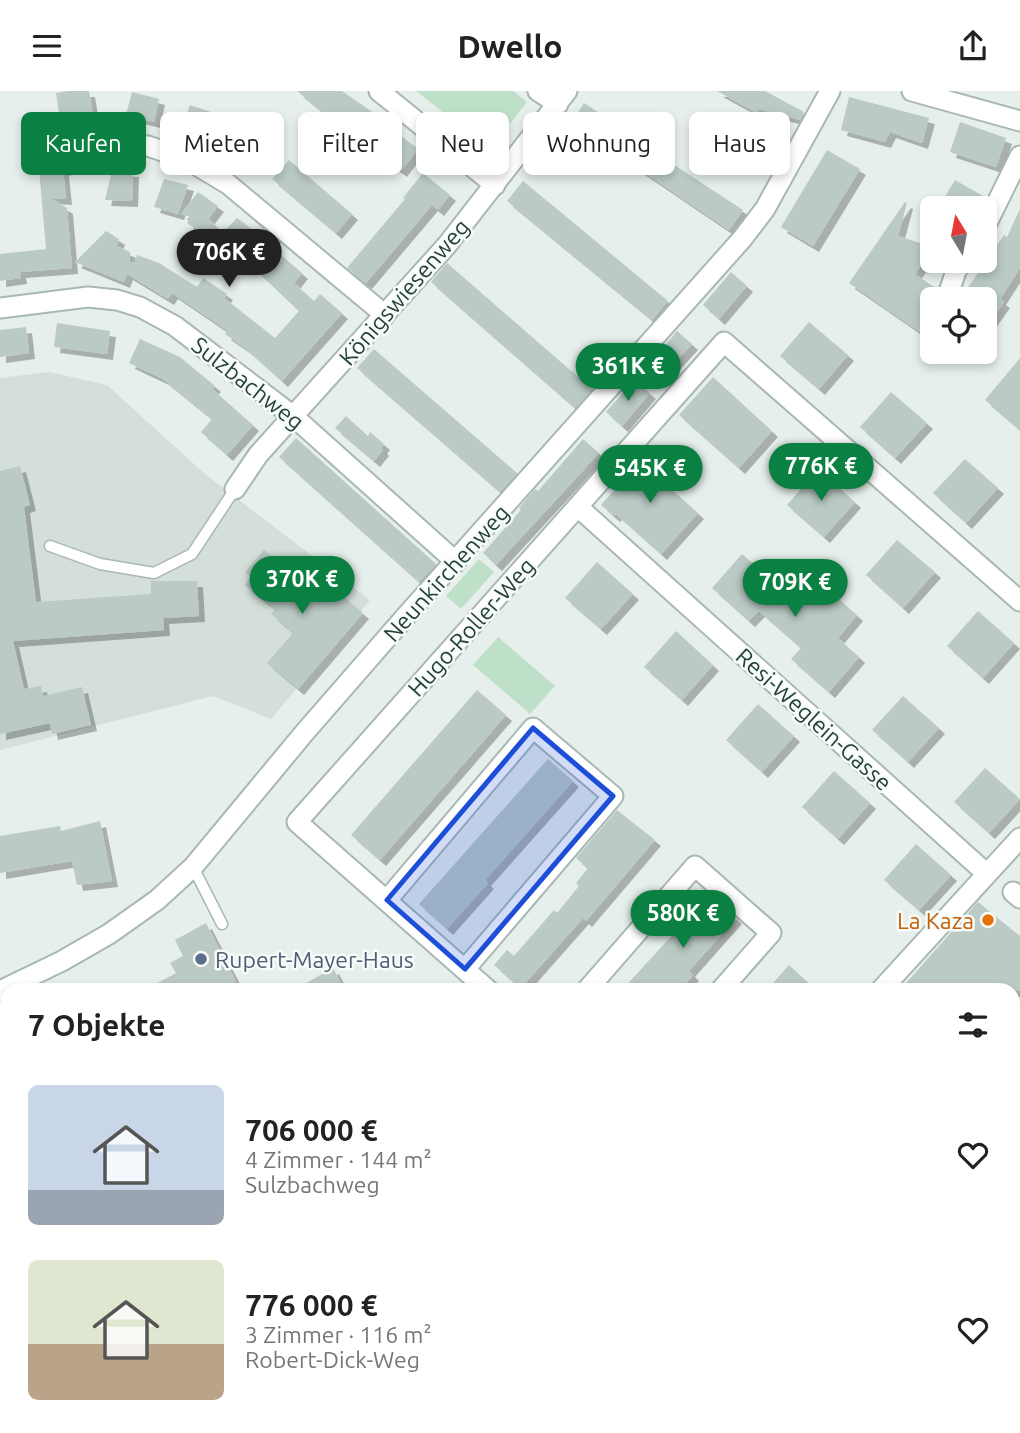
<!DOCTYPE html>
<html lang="de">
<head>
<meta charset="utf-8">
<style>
	body { margin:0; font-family:Ubuntu,sans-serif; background:#f6f6f6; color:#222; height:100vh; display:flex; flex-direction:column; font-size:26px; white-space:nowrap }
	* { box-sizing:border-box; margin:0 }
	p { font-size:23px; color:#767676 }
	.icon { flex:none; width:38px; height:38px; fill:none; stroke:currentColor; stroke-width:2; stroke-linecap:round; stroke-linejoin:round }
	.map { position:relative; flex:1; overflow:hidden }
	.drawer { position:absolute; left:0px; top:892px; width:1020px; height:450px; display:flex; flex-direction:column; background:#fff; border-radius:21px 21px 0 0; box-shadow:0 4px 10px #0003 }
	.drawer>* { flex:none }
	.guide { position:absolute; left:21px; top:21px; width:978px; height:63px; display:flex; gap:14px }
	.needle { width:46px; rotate:350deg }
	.buttons { position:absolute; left:920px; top:105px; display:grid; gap:14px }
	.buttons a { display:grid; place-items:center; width:77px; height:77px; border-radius:10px; background:#fff; box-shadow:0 4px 10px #0003; font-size:35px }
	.price { position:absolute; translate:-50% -60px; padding:0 16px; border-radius:24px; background:#0b8043; color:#fff; font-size:23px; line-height:46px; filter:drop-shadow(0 2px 4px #0008) }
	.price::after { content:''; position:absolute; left:50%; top:42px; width:21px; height:16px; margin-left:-10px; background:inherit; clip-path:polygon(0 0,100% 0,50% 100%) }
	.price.selected { background:#222; color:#fff }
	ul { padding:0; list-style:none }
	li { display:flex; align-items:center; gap:21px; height:175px; padding:0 28px }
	li span { display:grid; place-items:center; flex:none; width:196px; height:140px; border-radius:10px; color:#555 }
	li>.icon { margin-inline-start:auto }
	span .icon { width:84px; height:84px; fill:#fffc; stroke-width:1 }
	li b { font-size:30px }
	h2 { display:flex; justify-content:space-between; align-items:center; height:84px; padding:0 28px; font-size:30px }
	.tag { padding:0 24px; border-radius:10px; background:#fff; box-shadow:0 4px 10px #0003; font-size:24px; line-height:63px }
	.tag.selected { background:#0b8043; color:#fff }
	header { display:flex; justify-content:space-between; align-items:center; height:91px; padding:0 28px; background:#fff; font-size:32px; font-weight:600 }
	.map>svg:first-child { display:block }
	.built { fill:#d4dfda }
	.green { fill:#bfe0c8 }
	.building { fill:#bbcac4; filter:url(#shadow) }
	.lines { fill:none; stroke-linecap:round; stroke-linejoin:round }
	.service-casing { stroke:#a8b8b2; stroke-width:13 }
	.minor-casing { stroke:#a8b8b2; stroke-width:23 }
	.tertiary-casing { stroke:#a8b8b2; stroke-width:24 }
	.service { stroke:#fff; stroke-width:10 }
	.minor { stroke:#fff; stroke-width:19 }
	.tertiary { stroke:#fff; stroke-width:21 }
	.tram { stroke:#5f7d75; stroke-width:2 }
	.marked { fill:#1d4ed8; fill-opacity:0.2; stroke:#1d4ed8; stroke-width:5; stroke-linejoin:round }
	.food-dot { fill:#e8710a; stroke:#f7fbf9; stroke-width:2.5 }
	.service-dot { fill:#5c6f8a; stroke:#f7fbf9; stroke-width:2.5 }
	.labels { text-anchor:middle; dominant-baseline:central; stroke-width:5; stroke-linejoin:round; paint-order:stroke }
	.street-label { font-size:23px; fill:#24423a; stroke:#f7fbf9 }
	.food-label { font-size:23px; fill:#c56008; stroke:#f7fbf9; text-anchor:end }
	.service-label { font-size:23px; fill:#4e5e75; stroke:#f7fbf9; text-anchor:start }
</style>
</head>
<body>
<header><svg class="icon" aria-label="menu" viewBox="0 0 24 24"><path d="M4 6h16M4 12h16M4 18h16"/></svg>Dwello<svg class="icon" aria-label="share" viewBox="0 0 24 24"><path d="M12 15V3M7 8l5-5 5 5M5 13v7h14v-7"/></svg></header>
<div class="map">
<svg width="1020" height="1342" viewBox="0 0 1020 1342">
	<defs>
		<filter id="shadow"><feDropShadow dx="6" dy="6" stdDeviation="0" flood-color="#0004"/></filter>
	</defs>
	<rect width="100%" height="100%" fill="#e6efeb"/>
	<path class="built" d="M49,281L107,294L205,383L370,509L271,628L213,605L0,659V287Z
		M7,1085V1335H89L88,1342H0V1086Z"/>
	<path class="green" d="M416,0H513L527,11L490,58Z
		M479,468L494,481L461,518L446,505Z
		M498,546L555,595L530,623L473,574Z
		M673,1335H858L856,1342H679Z"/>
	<path class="building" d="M68,0H89L93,24L60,29L56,2Z
		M297,0H342L384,29L383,31L418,58L401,80L379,64L381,62L329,23L328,25Z
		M717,0H765L804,21L800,29L759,18L757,22Z
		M132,1L159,8L154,31L126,24Z
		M849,6L929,27L922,52L890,41L885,51L841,39Z
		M584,12L625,39L624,41L743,119L729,139L571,32Z
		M190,14L214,22L205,48L181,40Z
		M960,31L1006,47L996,76L950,61Z
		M245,38L265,53L250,73L229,58Z
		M64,52L66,78L63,79L66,108L50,107L67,117L72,177L20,181L21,187L0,190V163L46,158L37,54Z
		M827,59L860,78L813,155L781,136Z
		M289,69L352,123L336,142L272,88Z
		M112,79L133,80L132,110L105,109Z
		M423,82L450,104L438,119L432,114L366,192L347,177L405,108L403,107Z
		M164,88L188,94L178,123L154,116Z
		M955,89L983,105L977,117H938Z
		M523,90L668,210L652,229L507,110Z
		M198,101L218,115L208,128L223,141L237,127L244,132L302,182L294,192L314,210L320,203L342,222L282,290L245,257L225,243L228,240L172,202L168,208L127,183L124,191L75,171L106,140L119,148L116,155L130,161V171H135L137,164L159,172L197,196L203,187L227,203L224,207L275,247L299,220L235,159L232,163L187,132L191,126L181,123Z
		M905,111L907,112L898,145L933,156L915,183L937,198L939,208H933V250L849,192Z
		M1020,118V177L1000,208L1004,211L985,238V208H960L1004,144L1007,146Z
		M447,172L592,298L575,317L431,191Z
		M731,181L747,195L719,228L703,214Z
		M809,231L848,264L819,298L780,265Z
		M57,232L110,240L107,263L54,256Z
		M26,236L29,262L0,266V239Z
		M677,240L692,253L671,276L657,264Z
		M140,248L180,266L215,295L212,298L253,334L227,364L201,341L212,328L163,288L129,272Z
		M374,258L517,382L500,401L357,277Z
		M1020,267V339L985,309Z
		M713,286L772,340L739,377L679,324Z
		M634,289L650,302L622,335L606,321Z
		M891,301L927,332L895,367L860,336Z
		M346,325L368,345L370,341L384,353L381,357L383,359L374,370L335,337Z
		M296,347L436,473L419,491L279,366Z
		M583,348L599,362L496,474L483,462L521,419L519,417L535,398L538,400Z
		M651,358L664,370L653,382L698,422L661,463L616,423L614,425L601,414Z
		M965,368L998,397L966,432L933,402Z
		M20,375L30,414L24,416L36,511L151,503V490H197L199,525L163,527L164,539L13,550L24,598L41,595L43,605L82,596L91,634L52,643L50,632L0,643V380Z
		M818,378L855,411L824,446L787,414Z
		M897,449L935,481L903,517L866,484Z
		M264,459L300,488L309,477L363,522L298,598L267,572L293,542L271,523L275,518L245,494L251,486L245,481Z
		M742,463L798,512L818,490L857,524L838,547L859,566L829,601L791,568L801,557L759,520L749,530L712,497Z
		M597,471L633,503L601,538L565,507Z
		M978,520L1014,552L983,587L947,555Z
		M676,540L713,574L682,609L644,576Z
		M477,599L506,624L380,769L351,744Z
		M903,605L939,637L908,671L872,639Z
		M758,613L794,645L762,681L726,649Z
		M548,668L573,690L485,789L488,792L447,838L419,813Z
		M985,677L1020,708L989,742L954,711Z
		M834,680L870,712L838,748L802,716Z
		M617,719L655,749L586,830L583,827L521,897L494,874L507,859L514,865L554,819L557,822L579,795L576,792L588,777L576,767Z
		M100,730L112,790L77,794L72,770L0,782V745L60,735L61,740Z
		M916,753L951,784L919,819L884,789Z
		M709,804L736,827L689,880L693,884L679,900H621Z
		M978,811L1020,845V900H899Z
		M206,832L236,891L219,900H142L176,882L170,872L183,865L175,849Z
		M789,874L817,900H766Z
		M333,877L345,900H292Z"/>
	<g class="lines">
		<g class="service-casing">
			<path id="service" d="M50,455L100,473L154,482L192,463L235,398
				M193,776L222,833
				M1013,1024L1020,1020
				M0,1075L7,1073
				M174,1335L177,1342
				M425,1335L429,1342"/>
		</g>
		<g class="minor-casing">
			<path id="minor" d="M379,0L495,94
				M538,0L558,13
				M912,0L1020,30
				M85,53L111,52L148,55L188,69L228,93L385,224
				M985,136L1020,65
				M949,201L956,180L963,170
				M0,217L88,206L117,209L140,216L175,235L293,325L456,471
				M235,398L258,364L447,154L567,0
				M578,416L987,783
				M1013,801L1020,807
				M387,809L533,637L613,705L465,878
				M0,900L62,870L109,843L157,809L193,776L305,641L406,525L742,148L765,118L830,0
				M489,900L297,731L724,251L1020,510
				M586,900L695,775L771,842L720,900
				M880,900L1020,747
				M0,933L7,954
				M1013,1183L1020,1177
				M868,1342L871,1335"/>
		</g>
		<g class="tertiary-casing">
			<path id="tertiary" d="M1013,1127L1020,1123
				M519,1342L541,1335"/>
		</g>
		<use href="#service" class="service"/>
		<use href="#minor" class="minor"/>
		<use href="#tertiary" class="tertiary"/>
		<path class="tram" d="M1013,1094L1020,1090
			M425,1342L443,1335
			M449,1342L468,1335"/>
	</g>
	<path class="marked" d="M533,637L613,705L465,878L387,809Z"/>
	<circle class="food-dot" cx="988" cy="829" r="7"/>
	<circle class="service-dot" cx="201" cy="868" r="7"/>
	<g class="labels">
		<g class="street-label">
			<text transform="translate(404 201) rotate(-49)">Königswiesenweg</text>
			<text transform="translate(248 292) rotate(38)">Sulzbachweg</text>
			<text transform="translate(446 482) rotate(-48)">Neunkirchenweg</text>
			<text transform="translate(471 536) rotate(-48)">Hugo-Roller-Weg</text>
			<text transform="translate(814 628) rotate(42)">Resi-Weglein-Gasse</text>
		</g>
		<g class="food-label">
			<text x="974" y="829">La Kaza</text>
		</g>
		<g class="service-label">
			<text x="215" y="868">Rupert-Mayer-Haus</text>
		</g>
	</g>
</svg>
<div class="buttons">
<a><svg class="needle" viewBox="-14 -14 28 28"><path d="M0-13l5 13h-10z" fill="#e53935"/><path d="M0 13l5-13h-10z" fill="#767676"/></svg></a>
<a><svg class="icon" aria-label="locate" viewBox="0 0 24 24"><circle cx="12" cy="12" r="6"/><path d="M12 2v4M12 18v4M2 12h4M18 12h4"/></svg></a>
</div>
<b class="price selected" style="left:229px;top:198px">706K €</b>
<b class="price" style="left:628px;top:312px">361K €</b>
<b class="price" style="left:821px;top:412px">776K €</b>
<b class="price" style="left:650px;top:414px">545K €</b>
<b class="price" style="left:302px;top:525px">370K €</b>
<b class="price" style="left:795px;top:528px">709K €</b>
<b class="price" style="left:683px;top:859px">580K €</b>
<div class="guide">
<a class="tag selected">Kaufen</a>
<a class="tag">Mieten</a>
<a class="tag">Filter</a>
<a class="tag">Neu</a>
<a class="tag">Wohnung</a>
<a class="tag">Haus</a>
</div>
<section class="drawer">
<h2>7 Objekte<svg class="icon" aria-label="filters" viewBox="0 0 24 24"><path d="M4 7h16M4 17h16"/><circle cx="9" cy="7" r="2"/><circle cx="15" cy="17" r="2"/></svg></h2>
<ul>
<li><span style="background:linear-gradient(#c9d6e8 75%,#9aa5b1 0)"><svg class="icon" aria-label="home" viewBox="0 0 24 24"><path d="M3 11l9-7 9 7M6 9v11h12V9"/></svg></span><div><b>706 000 €</b><p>4 Zimmer · 144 m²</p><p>Sulzbachweg</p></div><svg class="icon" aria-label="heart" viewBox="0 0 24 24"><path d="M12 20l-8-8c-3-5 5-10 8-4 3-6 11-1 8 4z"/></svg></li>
<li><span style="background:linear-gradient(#dfe7d0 60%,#b9a48a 0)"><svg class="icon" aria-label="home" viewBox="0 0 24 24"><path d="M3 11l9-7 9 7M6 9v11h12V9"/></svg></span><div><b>776 000 €</b><p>3 Zimmer · 116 m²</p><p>Robert-Dick-Weg</p></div><svg class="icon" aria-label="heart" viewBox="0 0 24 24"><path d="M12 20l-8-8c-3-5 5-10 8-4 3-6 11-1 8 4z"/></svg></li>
</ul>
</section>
</div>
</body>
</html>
